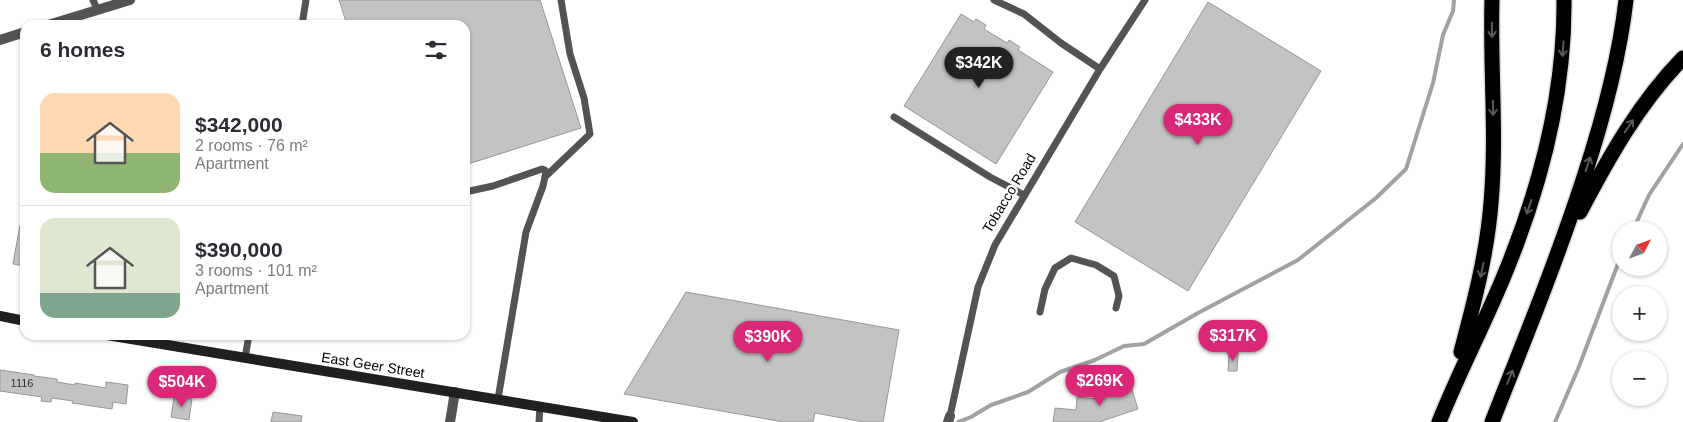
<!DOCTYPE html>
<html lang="en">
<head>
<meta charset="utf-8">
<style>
	body { margin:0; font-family:Helvetica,sans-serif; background:#f7f7f7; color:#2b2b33; height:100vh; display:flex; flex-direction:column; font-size:19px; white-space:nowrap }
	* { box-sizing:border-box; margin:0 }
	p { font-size:16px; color:#7c7c81 }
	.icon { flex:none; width:28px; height:28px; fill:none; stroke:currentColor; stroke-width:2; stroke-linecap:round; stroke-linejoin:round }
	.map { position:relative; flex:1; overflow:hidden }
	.panel { position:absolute; left:20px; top:20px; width:450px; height:320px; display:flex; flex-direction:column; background:#fff; border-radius:15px; box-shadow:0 1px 4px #0004 }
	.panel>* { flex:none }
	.needle { width:32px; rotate:49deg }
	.controls { position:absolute; left:1612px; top:221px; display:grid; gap:10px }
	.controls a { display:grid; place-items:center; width:55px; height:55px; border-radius:50%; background:#fff; box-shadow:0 1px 4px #0004; font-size:25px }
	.price { position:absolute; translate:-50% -42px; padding:0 11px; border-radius:18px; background:#db2777; color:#fff; font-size:16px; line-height:32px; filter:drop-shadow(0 1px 2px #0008) }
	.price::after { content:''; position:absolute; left:50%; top:30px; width:15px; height:11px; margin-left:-8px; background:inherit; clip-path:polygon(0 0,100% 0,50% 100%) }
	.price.active { background:#222; color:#fff }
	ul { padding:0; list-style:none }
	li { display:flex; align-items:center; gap:15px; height:125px; padding:0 20px }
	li+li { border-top:1px solid #e1e1e2 }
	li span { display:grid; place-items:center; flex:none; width:140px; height:100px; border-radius:15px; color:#555 }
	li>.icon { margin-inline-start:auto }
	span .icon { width:60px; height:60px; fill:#fffc; stroke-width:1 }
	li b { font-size:21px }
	h2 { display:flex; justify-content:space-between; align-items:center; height:60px; padding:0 20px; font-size:21px }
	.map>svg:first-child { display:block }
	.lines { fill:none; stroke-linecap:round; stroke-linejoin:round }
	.stream { stroke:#a1a1a1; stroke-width:4 }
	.building { fill:#c3c3c3; stroke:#979797 }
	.highway-casing { stroke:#dbdbdb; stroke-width:18 }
	.lane { stroke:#535353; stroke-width:7 }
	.street { stroke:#535353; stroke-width:10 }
	.secondary { stroke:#202020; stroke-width:10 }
	.highway { stroke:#000; stroke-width:15 }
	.oneway { stroke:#595959 }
	.labels { text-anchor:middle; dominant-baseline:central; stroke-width:4.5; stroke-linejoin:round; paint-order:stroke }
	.number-label { font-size:11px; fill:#313131 }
	.street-label { font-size:14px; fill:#000; stroke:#fff }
</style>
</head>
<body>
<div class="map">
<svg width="1683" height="422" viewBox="0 0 1683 422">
	<rect width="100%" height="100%" fill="#fff"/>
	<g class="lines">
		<path class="stream" d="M1633,230L1649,195L1683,144
			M958,422L971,417L991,405L1028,392L1060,372L1095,360L1124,346L1144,344L1198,313L1298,260L1376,198L1406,169L1433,83L1443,35L1453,11L1454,0
			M1555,422L1578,369L1621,256"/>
	</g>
	<path class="building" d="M339,0H540L581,128L465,165V25H347Z
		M1208,2L1321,71L1188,291L1075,222Z
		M961,14L974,22L976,19L986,25L984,29L1007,43L1009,40L1020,47L1018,50L1053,72L996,164L904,106Z
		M20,225L25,226V266L13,264Z
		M686,292L899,330L883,422H864L815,413L813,422H784L624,394Z
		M1229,353H1238L1237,371H1228Z
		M0,370L34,375V376L57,379V382L75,385V383L106,388V382L128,385L126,404L113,402L112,409L72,403L73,401L52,398L51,402L41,401L42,397L0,391Z
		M1130,383L1138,409L1099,422H1053L1055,408L1076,410L1077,397L1106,400L1102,392Z
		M174,397L192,399L189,420L171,417Z
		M273,412L302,416L301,422H271Z"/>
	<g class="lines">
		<g class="highway-casing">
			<path id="highway" d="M1580,212C1609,157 1639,103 1683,58
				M1461,352C1474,303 1487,254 1491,203C1497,135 1490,68 1492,0
				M1439,422C1458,375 1481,330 1501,283C1539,193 1565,98 1564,0
				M1492,422C1524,341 1557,260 1584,177C1603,119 1619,61 1626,0"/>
		</g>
		<path class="lane" d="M93,0L97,9
			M994,0L1024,14L1061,43L1100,69
			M302,25L306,0
			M894,117L990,177L1024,195
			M545,177L590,134L584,98L570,54L561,0
			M465,192L493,186L542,169L545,170L546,172L543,186L526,232L498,399
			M1040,312L1045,289L1055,268L1071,258L1096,265L1114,276L1119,296L1116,308
			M245,358L249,335
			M950,416L978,287L995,245L1100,69L1145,0
			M539,422L540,406"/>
		<path class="street" d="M48,25L130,0
			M0,40L25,32
			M450,422L455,392
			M948,422L950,416"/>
		<path class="secondary" d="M0,316L25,321
			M107,335L633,422"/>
		<use href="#highway" class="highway"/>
	</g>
	<defs><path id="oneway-shaft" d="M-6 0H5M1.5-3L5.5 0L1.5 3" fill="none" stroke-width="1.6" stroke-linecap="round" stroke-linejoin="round" transform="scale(1.25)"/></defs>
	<g class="oneway">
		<use href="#oneway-shaft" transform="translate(1492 30) rotate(89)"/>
		<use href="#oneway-shaft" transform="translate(1563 49) rotate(94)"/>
		<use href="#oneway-shaft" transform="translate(1493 108) rotate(89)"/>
		<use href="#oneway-shaft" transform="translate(1629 126) rotate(-56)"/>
		<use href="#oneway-shaft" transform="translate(1588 164) rotate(-72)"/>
		<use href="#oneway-shaft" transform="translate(1529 207) rotate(109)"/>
		<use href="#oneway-shaft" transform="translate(1482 270) rotate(102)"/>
		<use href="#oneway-shaft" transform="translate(1510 377) rotate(-68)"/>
	</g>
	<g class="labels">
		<g class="number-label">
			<text x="22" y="383">1116</text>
		</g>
		<g class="street-label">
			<text transform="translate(1009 193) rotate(-59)">Tobacco Road</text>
			<text transform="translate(373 365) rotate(9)">East Geer Street</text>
		</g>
	</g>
</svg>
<div class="controls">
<a><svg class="needle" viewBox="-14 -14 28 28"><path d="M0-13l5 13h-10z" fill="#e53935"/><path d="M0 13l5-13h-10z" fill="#7c7c81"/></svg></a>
<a>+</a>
<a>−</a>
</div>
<b class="price active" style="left:979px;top:89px">$342K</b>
<b class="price" style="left:1198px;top:146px">$433K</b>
<b class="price" style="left:1233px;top:362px">$317K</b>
<b class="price" style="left:768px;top:363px">$390K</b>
<b class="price" style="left:1100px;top:407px">$269K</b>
<b class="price" style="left:182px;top:408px">$504K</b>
<section class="panel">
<h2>6 homes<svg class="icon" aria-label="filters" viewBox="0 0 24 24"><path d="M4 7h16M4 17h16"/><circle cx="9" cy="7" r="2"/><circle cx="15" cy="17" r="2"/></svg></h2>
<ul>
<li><span style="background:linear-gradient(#ffd9b3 60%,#8fb573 0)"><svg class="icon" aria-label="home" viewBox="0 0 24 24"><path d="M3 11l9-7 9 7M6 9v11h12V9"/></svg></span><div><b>$342,000</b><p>2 rooms · 76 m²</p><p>Apartment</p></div></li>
<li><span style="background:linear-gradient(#dfe7d0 75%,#7fa58c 0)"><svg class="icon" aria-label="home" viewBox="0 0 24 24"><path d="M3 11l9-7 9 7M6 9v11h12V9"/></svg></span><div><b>$390,000</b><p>3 rooms · 101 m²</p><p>Apartment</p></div></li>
</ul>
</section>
</div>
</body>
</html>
